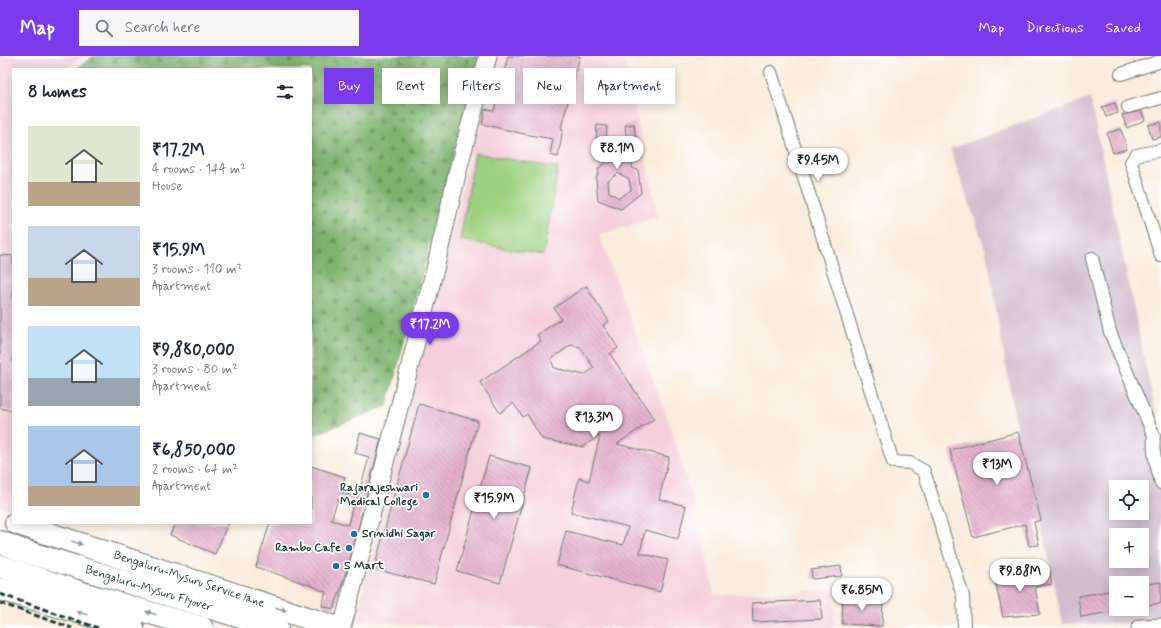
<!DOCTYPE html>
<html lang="en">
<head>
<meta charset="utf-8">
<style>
	body { margin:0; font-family:Mynerve,sans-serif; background:#f6f6f7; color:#1f2937; height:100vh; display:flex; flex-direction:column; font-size:15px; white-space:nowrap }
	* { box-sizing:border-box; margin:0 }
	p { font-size:13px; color:#747a83 }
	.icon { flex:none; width:22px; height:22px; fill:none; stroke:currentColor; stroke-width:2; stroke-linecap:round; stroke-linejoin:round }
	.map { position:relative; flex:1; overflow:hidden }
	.sheet { position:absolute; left:12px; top:12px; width:300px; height:456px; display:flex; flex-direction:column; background:#fff; border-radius:0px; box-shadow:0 2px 10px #0003 }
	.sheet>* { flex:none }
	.banner { position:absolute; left:324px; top:12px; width:380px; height:36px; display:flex; gap:8px }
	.tools { position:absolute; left:1109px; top:424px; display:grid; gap:8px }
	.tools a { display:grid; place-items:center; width:40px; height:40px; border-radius:0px; background:#fff; box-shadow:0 2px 10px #0003; font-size:20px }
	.price { position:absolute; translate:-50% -34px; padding:0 9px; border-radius:14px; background:#fff; color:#222; font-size:13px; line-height:26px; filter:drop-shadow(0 1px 2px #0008) }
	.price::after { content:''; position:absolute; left:50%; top:24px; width:12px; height:9px; margin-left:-6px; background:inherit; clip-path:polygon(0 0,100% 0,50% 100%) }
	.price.selected { background:#7c3aed; color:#fff }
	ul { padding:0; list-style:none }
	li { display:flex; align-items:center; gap:12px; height:100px; padding:0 16px }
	li span { display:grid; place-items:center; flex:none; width:112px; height:80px; border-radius:0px; color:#555 }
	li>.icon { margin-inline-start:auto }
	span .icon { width:48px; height:48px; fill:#fffc; stroke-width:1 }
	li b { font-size:17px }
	h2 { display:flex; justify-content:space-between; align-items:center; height:48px; padding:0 16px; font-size:17px }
	.tag { padding:0 14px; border-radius:0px; background:#fff; box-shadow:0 2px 10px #0003; font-size:14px; line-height:36px }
	.tag.selected { background:#7c3aed; color:#fff }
	header { display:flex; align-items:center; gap:24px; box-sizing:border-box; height:56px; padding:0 20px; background:#7c3aed; color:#fff }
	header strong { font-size:19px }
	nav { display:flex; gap:22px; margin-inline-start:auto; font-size:14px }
	.search { width:280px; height:36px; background:#f6f6f7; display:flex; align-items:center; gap:10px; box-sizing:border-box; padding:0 14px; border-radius:0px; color:#747a83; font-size:15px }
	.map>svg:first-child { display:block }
	.built { fill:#f5cfdc }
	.industrial { fill:#d1bdcc; fill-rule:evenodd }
	.grass { fill:#9dd080; stroke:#5e865a }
	.forest { fill:url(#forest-firs); stroke:#4e7851 }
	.building { fill:url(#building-back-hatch); fill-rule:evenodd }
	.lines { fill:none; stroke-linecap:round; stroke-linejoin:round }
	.street-casing { stroke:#6b7a6f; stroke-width:14 }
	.secondary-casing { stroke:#6b7a6f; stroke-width:19 }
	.highway-casing { stroke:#6b7a6f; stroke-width:24 }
	.street { stroke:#fff; stroke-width:12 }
	.secondary { stroke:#fff; stroke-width:17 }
	.highway { stroke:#fff; stroke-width:22 }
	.rail { stroke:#1f3d34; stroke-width:3; stroke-dasharray:6 3; stroke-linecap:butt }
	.oneway { fill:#8f9e9a }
	.poi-dot { fill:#1f6fb2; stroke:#fff; stroke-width:1.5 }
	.labels { text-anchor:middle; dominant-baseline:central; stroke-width:3.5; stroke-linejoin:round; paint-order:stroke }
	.poi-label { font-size:12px; font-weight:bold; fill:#1f3d34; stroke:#fff; text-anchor:end }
	.street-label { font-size:12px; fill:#1f3d34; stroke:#fff }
</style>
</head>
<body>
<header>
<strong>Map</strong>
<div class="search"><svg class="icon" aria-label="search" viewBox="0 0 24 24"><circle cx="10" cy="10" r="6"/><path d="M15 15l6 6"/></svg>Search here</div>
<nav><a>Map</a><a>Directions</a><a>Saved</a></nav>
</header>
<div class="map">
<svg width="1161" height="572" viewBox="0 0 1161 572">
	<defs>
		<pattern id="forest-firs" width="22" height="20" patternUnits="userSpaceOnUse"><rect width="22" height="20" fill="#7eb26e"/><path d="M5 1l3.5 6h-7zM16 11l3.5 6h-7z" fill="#67925b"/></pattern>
		<pattern id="building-back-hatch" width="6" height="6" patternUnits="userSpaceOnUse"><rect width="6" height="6" fill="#e5b1cc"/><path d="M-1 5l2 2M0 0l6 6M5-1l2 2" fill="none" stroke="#b991a6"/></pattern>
	</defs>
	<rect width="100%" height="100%" fill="#fff"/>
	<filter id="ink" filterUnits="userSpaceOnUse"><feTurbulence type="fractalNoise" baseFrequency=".025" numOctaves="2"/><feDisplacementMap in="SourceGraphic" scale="8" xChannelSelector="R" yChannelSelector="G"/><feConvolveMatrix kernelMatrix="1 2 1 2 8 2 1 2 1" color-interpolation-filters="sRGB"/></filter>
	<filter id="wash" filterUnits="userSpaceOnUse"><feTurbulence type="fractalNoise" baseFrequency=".012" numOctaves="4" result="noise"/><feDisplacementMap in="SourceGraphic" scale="16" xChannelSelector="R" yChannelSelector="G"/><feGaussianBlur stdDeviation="0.9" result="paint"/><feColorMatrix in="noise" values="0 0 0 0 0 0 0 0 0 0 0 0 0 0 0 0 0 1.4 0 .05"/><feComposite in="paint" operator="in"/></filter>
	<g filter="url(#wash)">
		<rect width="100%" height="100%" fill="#f9ecdc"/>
		<path class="built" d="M0,0H83L66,13H13V434L10,453L0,450Z
			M495,0H624L658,161L599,179L663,350L676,389L700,468L714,539L835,534L834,572H455L356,564Z"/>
		<path class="industrial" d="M1090,42L1161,383V567L1063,568L1043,475L1017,374L986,195L950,93ZM1116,431H1142V457H1116ZM1116,479H1142V505H1116ZM1116,527H1142V553H1116Z"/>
		<path class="grass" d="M475,97L558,112L543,199L460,184Z"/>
		<path class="forest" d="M94,0H479L387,350L311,380V13H77Z"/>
		<g id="blocks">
			<path class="building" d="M508,0H580L561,72L563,73L558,101L550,99L553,83L524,78L482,68L485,53L494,55Z
				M1115,47L1118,57L1106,61L1102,51Z
				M1141,55L1145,64L1127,72L1122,59Z
				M1161,66V81L1152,83L1148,69Z
				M634,68L636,86H634L632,112L638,114L641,137L621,153L598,144L596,122L599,116L598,113L613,100L595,99L597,69L607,70L606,87L627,89L625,69ZM618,117L629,123L631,134L619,142L609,136L608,125Z
				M1121,73L1127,93L1113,97L1107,77Z
				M0,199L13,200V355L0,352Z
				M586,230L609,265L603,269L618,292L610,298L654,363L617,388L669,401L659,443L686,450L678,483L645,474L640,497L668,504L660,536L557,509L566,475L623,489L628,471L571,456L579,422L589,425L600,379L583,391L542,383L527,358L523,361L513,347L500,357L480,326L541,285L537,279L561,263L554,252ZM571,289L580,291L594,312L584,319L554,312L551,303Z
				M419,348L478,365L434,528L374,513Z
				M1018,376L1041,464L1034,466L1039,489L1029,490L1025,468L973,481L950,394Z
				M360,377L381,383L349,507L334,553L322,550L326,536L318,533V532L256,511L270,467H311V410L345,421L340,436L358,441L369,401L355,397ZM338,443L353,448L348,469L331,464Z
				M489,400L532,412L500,527L457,515Z
				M175,467H228L215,498L170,479Z
				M841,510L842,520L812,523L811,514Z
				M1050,516L1052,528L1035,531L1040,558L1003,561L994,519Z
				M1161,526V547L1142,550V529Z
				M1116,534V555L1081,561L1078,540Z
				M843,541L883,543L882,570L842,568Z
				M820,544L822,563L753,566L752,547Z"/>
		</g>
	</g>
	<g filter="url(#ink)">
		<use href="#blocks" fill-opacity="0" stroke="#6b7a6f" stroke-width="1"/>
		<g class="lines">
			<g class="street-casing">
				<path id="street" d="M771,16L893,406L910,407L924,415L963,540L964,572
					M1121,18L1161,5
					M1128,51L1161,42
					M1161,94L1136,99L1131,106L1161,200
					M1092,202L1110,276L1154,380C1152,397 1157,411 1161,427"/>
			</g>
			<g class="secondary-casing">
				<path id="secondary" d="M342,572L435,213L458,114L488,0
					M1140,572L1161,571"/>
			</g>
			<g class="highway-casing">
				<g id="highway">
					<path id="s1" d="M16,467L338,572"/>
					<path id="s2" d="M0,486L21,494L277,572"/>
					<path d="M0,510L79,536L202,572"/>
					<path d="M0,533L133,572"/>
				</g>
			</g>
			<use href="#street" class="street"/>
			<use href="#secondary" class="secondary"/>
			<use href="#highway" class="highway"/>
			<path class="rail" d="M0,538L98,572
				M0,547L72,572"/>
		</g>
		<defs><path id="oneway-solid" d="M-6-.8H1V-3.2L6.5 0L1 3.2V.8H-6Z"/></defs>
		<g class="oneway">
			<use href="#oneway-solid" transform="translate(77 487) rotate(19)"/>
			<use href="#oneway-solid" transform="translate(281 553) rotate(18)"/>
			<use href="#oneway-solid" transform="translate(82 557) rotate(-164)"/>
			<use href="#oneway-solid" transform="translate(151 557) rotate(-164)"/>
		</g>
	</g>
	<g class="poi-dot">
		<circle cx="426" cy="439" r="4"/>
		<circle cx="354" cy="478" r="4"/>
		<circle cx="349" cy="492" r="4"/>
		<circle cx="336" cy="510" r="4"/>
	</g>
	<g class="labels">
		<g class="poi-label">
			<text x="418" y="432">Rajarajeshwari<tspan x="418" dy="14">Medical College</tspan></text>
			<text x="362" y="478" text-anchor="start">Srinidhi Sagar</text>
			<text x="341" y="492">Rambo Cafe</text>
			<text x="344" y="510" text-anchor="start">S Mart</text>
		</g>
		<g class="street-label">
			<text stroke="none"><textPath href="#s1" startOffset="182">Bengaluru-Mysuru Service lane</textPath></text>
			<text stroke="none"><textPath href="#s2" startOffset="156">Bengaluru-Mysuru Flyover</textPath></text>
		</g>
	</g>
</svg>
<div class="tools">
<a><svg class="icon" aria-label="locate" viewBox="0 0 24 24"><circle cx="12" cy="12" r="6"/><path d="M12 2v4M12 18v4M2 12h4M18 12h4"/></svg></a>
<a>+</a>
<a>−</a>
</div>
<b class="price" style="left:617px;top:114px">₹8.1M</b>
<b class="price" style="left:818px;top:126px">₹9.45M</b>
<b class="price selected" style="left:430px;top:290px">₹17.2M</b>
<b class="price" style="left:594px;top:383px">₹13.3M</b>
<b class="price" style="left:997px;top:430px">₹13M</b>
<b class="price" style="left:494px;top:464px">₹15.9M</b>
<b class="price" style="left:1020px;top:537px">₹9.88M</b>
<b class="price" style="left:862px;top:556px">₹6.85M</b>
<div class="banner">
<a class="tag selected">Buy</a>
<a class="tag">Rent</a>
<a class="tag">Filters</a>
<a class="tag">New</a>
<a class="tag">Apartment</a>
</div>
<section class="sheet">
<h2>8 homes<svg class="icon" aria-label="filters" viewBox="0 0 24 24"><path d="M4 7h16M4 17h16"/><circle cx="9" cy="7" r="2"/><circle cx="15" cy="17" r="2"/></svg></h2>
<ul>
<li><span style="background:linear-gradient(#dfe7d0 70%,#b9a48a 0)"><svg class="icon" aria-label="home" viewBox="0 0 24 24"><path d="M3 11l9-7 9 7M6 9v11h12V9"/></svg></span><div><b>₹17.2M</b><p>4 rooms · 144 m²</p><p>House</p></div></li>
<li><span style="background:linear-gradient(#c9d6e8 65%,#b9a48a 0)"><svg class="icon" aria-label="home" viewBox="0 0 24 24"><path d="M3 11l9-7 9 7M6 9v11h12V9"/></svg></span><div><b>₹15.9M</b><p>3 rooms · 110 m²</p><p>Apartment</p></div></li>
<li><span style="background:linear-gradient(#bfe0f5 65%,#9aa5b1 0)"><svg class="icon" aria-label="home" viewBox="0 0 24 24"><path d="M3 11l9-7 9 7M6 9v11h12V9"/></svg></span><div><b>₹9,880,000</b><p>3 rooms · 80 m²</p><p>Apartment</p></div></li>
<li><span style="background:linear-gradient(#a9c7e8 75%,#b9a48a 0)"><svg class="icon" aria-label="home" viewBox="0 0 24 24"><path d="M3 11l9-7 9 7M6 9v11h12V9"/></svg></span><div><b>₹6,850,000</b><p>2 rooms · 64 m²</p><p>Apartment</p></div></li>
</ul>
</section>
</div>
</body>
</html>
